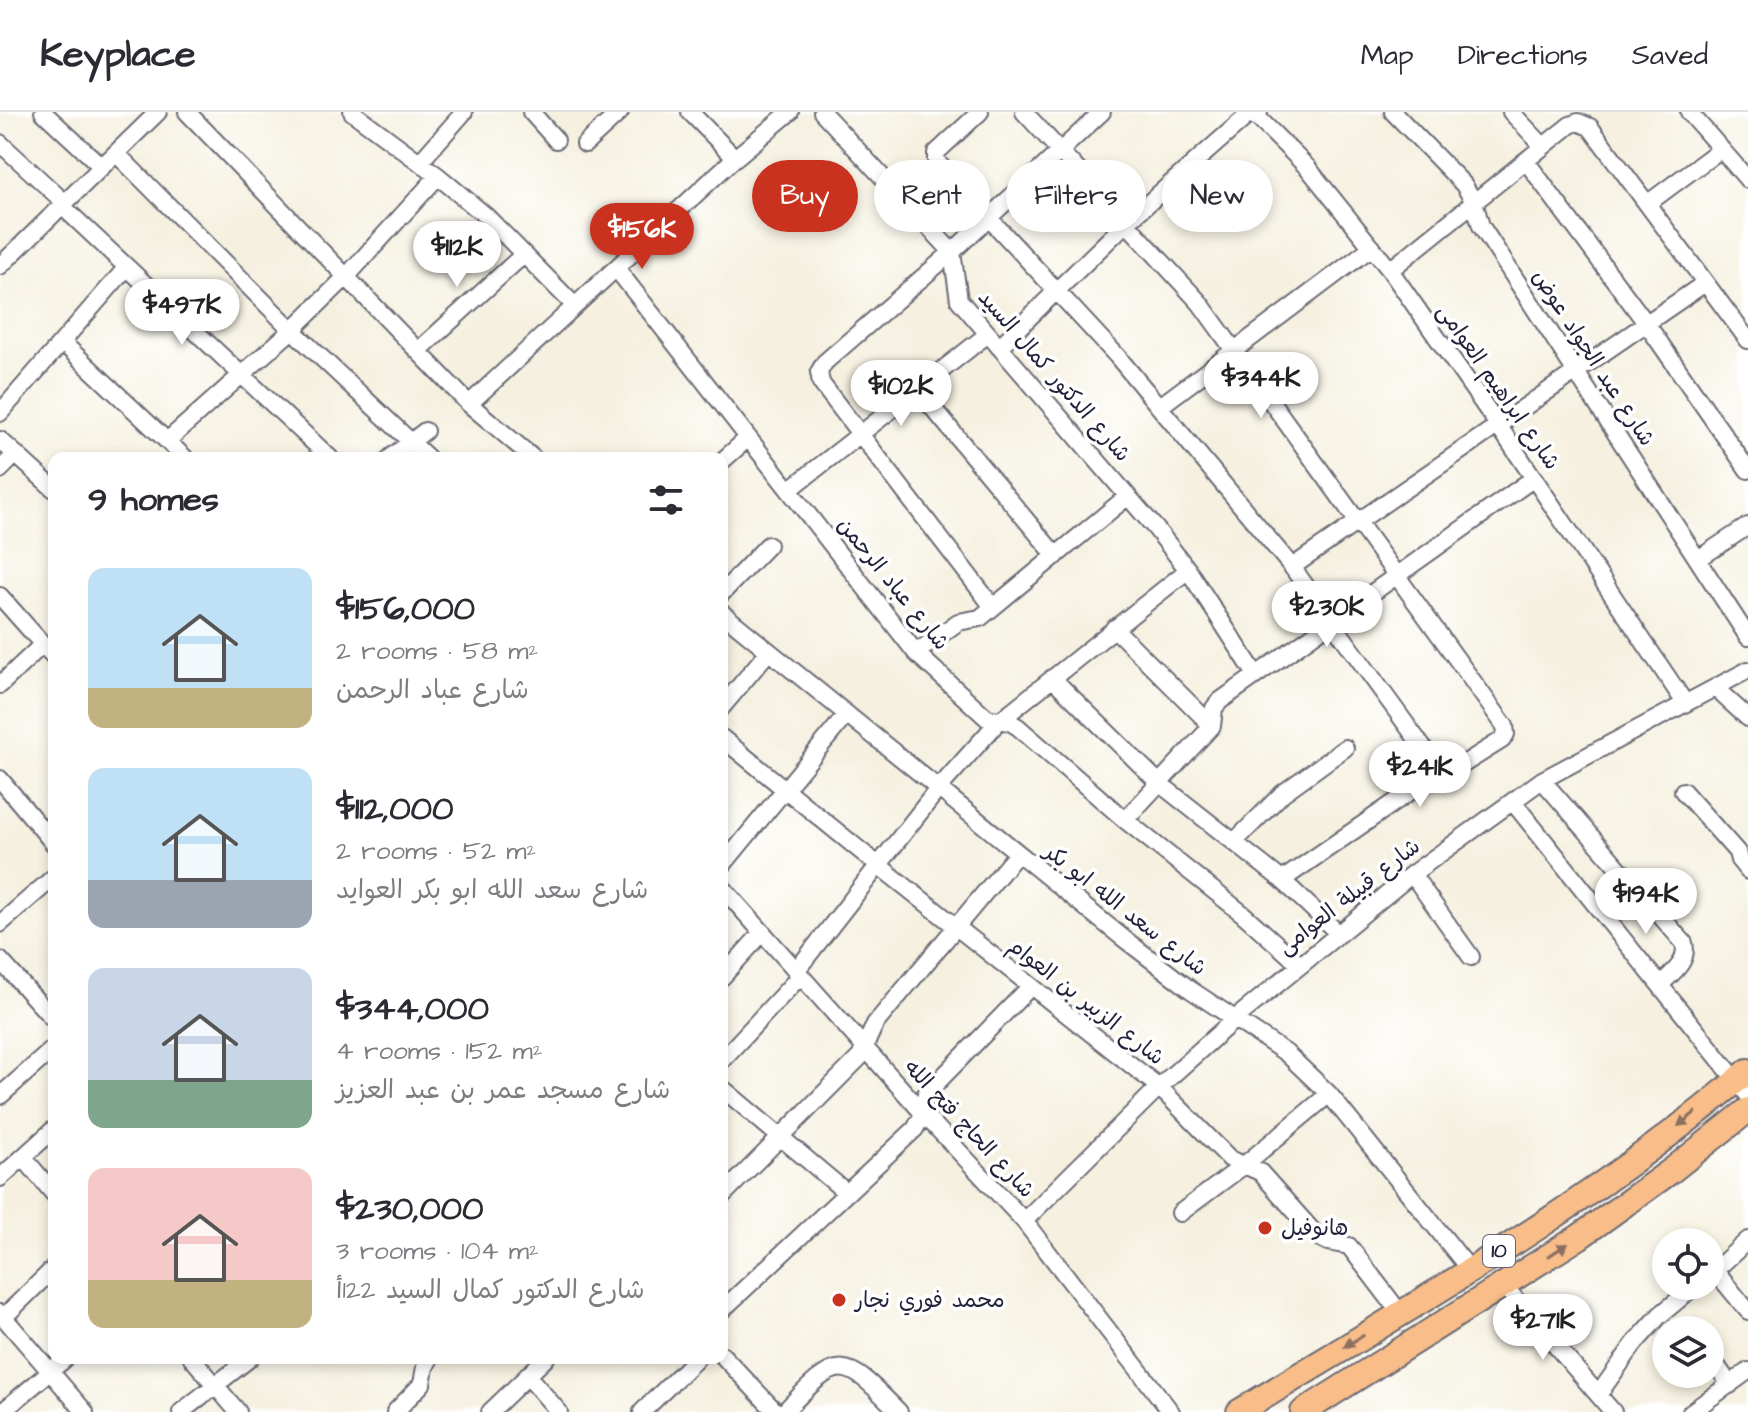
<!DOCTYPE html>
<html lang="en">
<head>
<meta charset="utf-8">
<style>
	body { margin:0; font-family:"Architects Daughter","Playpen Sans Arabic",sans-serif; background:#f7f7f7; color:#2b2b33; height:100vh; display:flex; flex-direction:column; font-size:30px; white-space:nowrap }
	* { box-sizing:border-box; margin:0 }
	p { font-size:26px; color:#7c7c81 }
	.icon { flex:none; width:44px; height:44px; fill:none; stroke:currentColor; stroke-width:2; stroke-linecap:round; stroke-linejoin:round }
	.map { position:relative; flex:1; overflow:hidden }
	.details { position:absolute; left:48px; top:340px; width:680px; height:912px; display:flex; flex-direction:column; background:#fff; border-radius:16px; box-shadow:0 4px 12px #0003 }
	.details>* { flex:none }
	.guide { position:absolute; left:752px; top:48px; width:760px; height:72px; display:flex; gap:16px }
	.fabs { position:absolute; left:1652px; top:1116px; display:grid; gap:16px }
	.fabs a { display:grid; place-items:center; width:72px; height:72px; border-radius:50%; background:#fff; box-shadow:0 4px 12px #0003; font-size:40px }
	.price { position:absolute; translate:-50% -68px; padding:0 18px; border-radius:28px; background:#fff; color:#222; font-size:26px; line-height:52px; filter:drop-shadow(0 2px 4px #0008) }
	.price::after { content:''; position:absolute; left:50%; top:48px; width:24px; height:18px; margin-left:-12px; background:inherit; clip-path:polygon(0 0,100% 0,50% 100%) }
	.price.selected { background:#c8321e; color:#fff }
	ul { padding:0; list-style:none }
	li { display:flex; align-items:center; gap:24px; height:200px; padding:0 40px }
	li span { display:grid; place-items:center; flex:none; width:224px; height:160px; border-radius:16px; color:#555 }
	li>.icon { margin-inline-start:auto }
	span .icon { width:96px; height:96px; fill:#fffc; stroke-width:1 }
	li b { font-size:34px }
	h2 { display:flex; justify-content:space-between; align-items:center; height:96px; padding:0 40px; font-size:34px }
	.chip { padding:0 28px; border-radius:36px; background:#fff; box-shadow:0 4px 12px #0003; font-size:28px; line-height:72px }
	.chip.selected { background:#c8321e; color:#fff }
	header { display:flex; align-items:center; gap:48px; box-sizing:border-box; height:112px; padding:0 40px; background:#fff; border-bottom:2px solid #e1e1e2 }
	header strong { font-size:38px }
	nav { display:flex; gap:44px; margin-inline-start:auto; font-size:28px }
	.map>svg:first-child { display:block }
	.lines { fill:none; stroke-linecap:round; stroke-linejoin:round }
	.minor-casing { stroke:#6c6a74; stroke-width:20 }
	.primary-casing { stroke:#6c6a74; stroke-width:28 }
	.minor { stroke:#fff; stroke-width:16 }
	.primary { stroke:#f8bd88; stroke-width:24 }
	.oneway { fill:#8d7062 }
	.poi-dot { fill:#c8321e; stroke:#fff; stroke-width:3 }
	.labels { text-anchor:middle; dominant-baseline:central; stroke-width:7; stroke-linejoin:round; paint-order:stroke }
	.shield { fill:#fff; stroke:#646476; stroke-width:2 }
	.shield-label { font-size:20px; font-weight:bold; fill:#22223b }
	.street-label { font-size:22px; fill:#22223b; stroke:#fff }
	.poi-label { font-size:22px; fill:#22223b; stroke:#fff; text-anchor:start }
</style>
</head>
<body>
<header>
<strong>Keyplace</strong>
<nav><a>Map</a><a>Directions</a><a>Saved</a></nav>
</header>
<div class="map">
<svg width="1748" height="1300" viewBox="0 0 1748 1300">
	<rect width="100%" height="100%" fill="#fff"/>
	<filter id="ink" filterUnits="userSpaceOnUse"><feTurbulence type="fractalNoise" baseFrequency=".0125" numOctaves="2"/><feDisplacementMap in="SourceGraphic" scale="16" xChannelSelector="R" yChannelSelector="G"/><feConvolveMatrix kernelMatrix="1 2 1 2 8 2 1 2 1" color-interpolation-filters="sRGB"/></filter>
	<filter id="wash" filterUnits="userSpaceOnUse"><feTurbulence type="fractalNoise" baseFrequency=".006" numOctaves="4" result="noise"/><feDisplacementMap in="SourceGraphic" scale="32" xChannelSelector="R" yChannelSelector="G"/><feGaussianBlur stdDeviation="1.8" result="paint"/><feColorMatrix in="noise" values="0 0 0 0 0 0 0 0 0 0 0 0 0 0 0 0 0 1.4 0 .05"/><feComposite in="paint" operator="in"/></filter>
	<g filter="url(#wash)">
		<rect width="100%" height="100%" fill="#f5f0df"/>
	</g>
	<g filter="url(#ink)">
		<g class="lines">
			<g class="minor-casing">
				<path id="minor" d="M43,0L102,55
					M187,0L469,292L533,346
					M352,0L438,64L487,105L575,194
					M531,0L556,28
					M690,0L735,46
					M822,0L952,140L959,188L1157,418L1188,458L1256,563
					M980,0L936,41V49L1117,244L1292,455L1440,659
					M1024,0L1200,191L1505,614L1506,622L1502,628L1462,653L1446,655L1282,768
					M1252,0L1308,56L1390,158L1498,313L1685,591
					M1393,0L1464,73L1474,90L1481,114L1748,525
					M1511,0L1543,34
					M1689,0L1748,68
					M0,31L65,91
					M585,32L620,0
					M116,41L292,218L428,346
					M1526,49L1646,211L1748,358
					M420,50L464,0
					M1647,92L1721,37
					M62,94L330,346
					M0,154L158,0
					M616,156L916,541L987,606L1010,610L1018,615L1125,708L1243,802L1299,852
					M1390,158L1570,13L1578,10L1590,15L1748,228
					M62,230L185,346
					M999,235L1126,111L1245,6L1259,0
					M418,239L523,143
					M917,277L1056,444
					M469,292L735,46L790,0
					M1159,295L1372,135
					M0,301L127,155
					M0,328L54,377
					M167,329L292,218L346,165L438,64
					M390,346L425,319
					M722,349L748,326
					M0,358L16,342
					M789,378L988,222
					M1698,447L1748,414
					M1292,455L1705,171
					M722,481L768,433
					M0,484L54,545
					M993,495L821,271L819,260L825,250L952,140L1102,0
					M722,501L1123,826L1191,878L1286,941L1329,982L1470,1158
					M1114,516L1212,614
					M916,541L958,510L980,506L1128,384
					M1052,566L1159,671L1282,768L1338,821
					M0,573L43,532
					M1715,576L1748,606
					M722,595L769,539
					M722,626L878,753L1159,975L1230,1047L1260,1060L1318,1125L1328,1130L1349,1134L1400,1201
					M0,667L54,732
					M1542,668L1684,831C1689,850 1672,861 1660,873
					M1683,679L1737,740L1739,748L1748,759
					M1513,690L1748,983
					M1125,708L1212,614L1214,596L1220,589L1534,366
					M1234,730L1283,681L1345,636
					M722,754L847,602
					M1412,762L1471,845
					M722,775L922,1000L1024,1109L1171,1300
					M0,812L54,765
					M0,848L54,908
					M796,859L938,677L998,610L1188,458
					M722,865L762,821
					M722,948L800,864
					M722,976L847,1081
					M0,984L54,936
					M23,1045L54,1082
					M0,1066L54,1017
					M722,1084L860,945L875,912L1017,742
					M1180,1101L1243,1054L1329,982
					M1024,1109L1159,975L1236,906L1412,762L1542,668L1748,558
					M1715,1159L1748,1199
					M1710,1163L1748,1128
					M1504,1174L1613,1300
					M722,1198L915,1017L921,1006L926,982L1030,875
					M0,1201L85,1300
					M4,1205L54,1156
					M722,1243L776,1300
					M1710,1244L1730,1273
					M192,1246L238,1300
					M527,1263L559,1300
					M1598,1283L1635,1231L1660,1203L1695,1174
					M2,1300L66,1246
					M181,1300L250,1246
					M395,1300L422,1272L425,1255L430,1246
					M490,1300L546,1246
					M642,1300L697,1246
					M784,1300C840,1241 843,1243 899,1300
					M1691,1300L1748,1259"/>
			</g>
			<g class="primary-casing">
				<path id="primary" d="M1239,1300C1412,1194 1593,1092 1748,959
					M1303,1300L1579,1125L1671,1059L1748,998"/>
			</g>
			<use href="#minor" class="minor"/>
			<use href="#primary" class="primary"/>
		</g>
		<defs><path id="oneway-solid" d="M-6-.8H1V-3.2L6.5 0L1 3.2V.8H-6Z" transform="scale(2)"/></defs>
		<g class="oneway">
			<use href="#oneway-solid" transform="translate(1687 1007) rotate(142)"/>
			<use href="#oneway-solid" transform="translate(1558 1138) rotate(-33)"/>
			<use href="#oneway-solid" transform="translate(1354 1229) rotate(149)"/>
		</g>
	</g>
	<g class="poi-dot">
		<circle cx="1265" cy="1116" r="8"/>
		<circle cx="839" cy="1188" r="8"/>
	</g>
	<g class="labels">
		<rect class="shield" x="1483" y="1123" width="32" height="32" rx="6"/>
		<g class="shield-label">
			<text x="1499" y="1139">10</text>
		</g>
		<g class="street-label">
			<text transform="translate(1593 246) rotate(57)">شارع عبد الجواد عوض</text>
			<text transform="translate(1054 264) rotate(49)">شارع الدكتور كمال السيد</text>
			<text transform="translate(1498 275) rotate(55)">شارع ابراهيم العوامى</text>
			<text transform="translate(893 472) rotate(51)">شارع عباد الرحمن</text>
			<text transform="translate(1349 785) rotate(-38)">شارع قبيلة العوامى</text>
			<text transform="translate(1125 798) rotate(38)">شارع سعد الله ابو بكر</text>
			<text transform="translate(1086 890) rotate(38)">شارع الزبير بن العوام</text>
			<text transform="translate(969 1017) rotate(47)">شارع الحاج فتح الله</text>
		</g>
		<g class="poi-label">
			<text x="1281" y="1116">هانوفيل</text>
			<text x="855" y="1188">محمد فوري نجار</text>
		</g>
	</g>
</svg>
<div class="fabs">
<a><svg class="icon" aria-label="locate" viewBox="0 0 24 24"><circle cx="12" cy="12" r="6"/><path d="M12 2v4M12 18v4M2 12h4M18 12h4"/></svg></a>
<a><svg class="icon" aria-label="layers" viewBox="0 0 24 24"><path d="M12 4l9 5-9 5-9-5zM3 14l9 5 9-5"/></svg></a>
</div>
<b class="price selected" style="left:642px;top:159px">$156K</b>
<b class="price" style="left:457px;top:177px">$112K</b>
<b class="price" style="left:182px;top:235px">$497K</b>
<b class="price" style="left:1261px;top:308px">$344K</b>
<b class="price" style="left:901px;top:316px">$102K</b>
<b class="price" style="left:1327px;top:537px">$230K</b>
<b class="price" style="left:1420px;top:697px">$241K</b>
<b class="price" style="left:1646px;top:824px">$194K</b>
<b class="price" style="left:1543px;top:1250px">$271K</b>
<div class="guide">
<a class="chip selected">Buy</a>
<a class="chip">Rent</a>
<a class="chip">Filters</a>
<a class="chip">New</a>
</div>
<section class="details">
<h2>9 homes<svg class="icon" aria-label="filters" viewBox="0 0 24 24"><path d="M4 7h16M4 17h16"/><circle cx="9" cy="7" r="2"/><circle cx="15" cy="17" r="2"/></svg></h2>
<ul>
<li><span style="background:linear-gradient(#bfe0f5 75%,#c2b280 0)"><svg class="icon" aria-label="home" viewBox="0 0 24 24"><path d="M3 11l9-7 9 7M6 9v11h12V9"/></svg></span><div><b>$156,000</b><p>2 rooms · 58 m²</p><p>شارع عباد الرحمن</p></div></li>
<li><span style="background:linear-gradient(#bfe0f5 70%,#9aa5b1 0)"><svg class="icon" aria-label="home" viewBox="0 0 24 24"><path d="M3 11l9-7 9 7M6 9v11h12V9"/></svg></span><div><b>$112,000</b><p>2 rooms · 52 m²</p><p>شارع سعد الله ابو بكر العوايد</p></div></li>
<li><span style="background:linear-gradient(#c9d6e8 70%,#7fa58c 0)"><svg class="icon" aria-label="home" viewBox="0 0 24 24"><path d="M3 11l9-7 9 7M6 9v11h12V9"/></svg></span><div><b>$344,000</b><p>4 rooms · 152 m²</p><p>شارع مسجد عمر بن عبد العزيز</p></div></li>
<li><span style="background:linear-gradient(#f6c9c9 70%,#c2b280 0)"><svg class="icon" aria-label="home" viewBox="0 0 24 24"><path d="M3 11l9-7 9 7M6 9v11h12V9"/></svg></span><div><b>$230,000</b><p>3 rooms · 104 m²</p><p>شارع الدكتور كمال السيد 122أ</p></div></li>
</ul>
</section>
</div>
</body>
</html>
